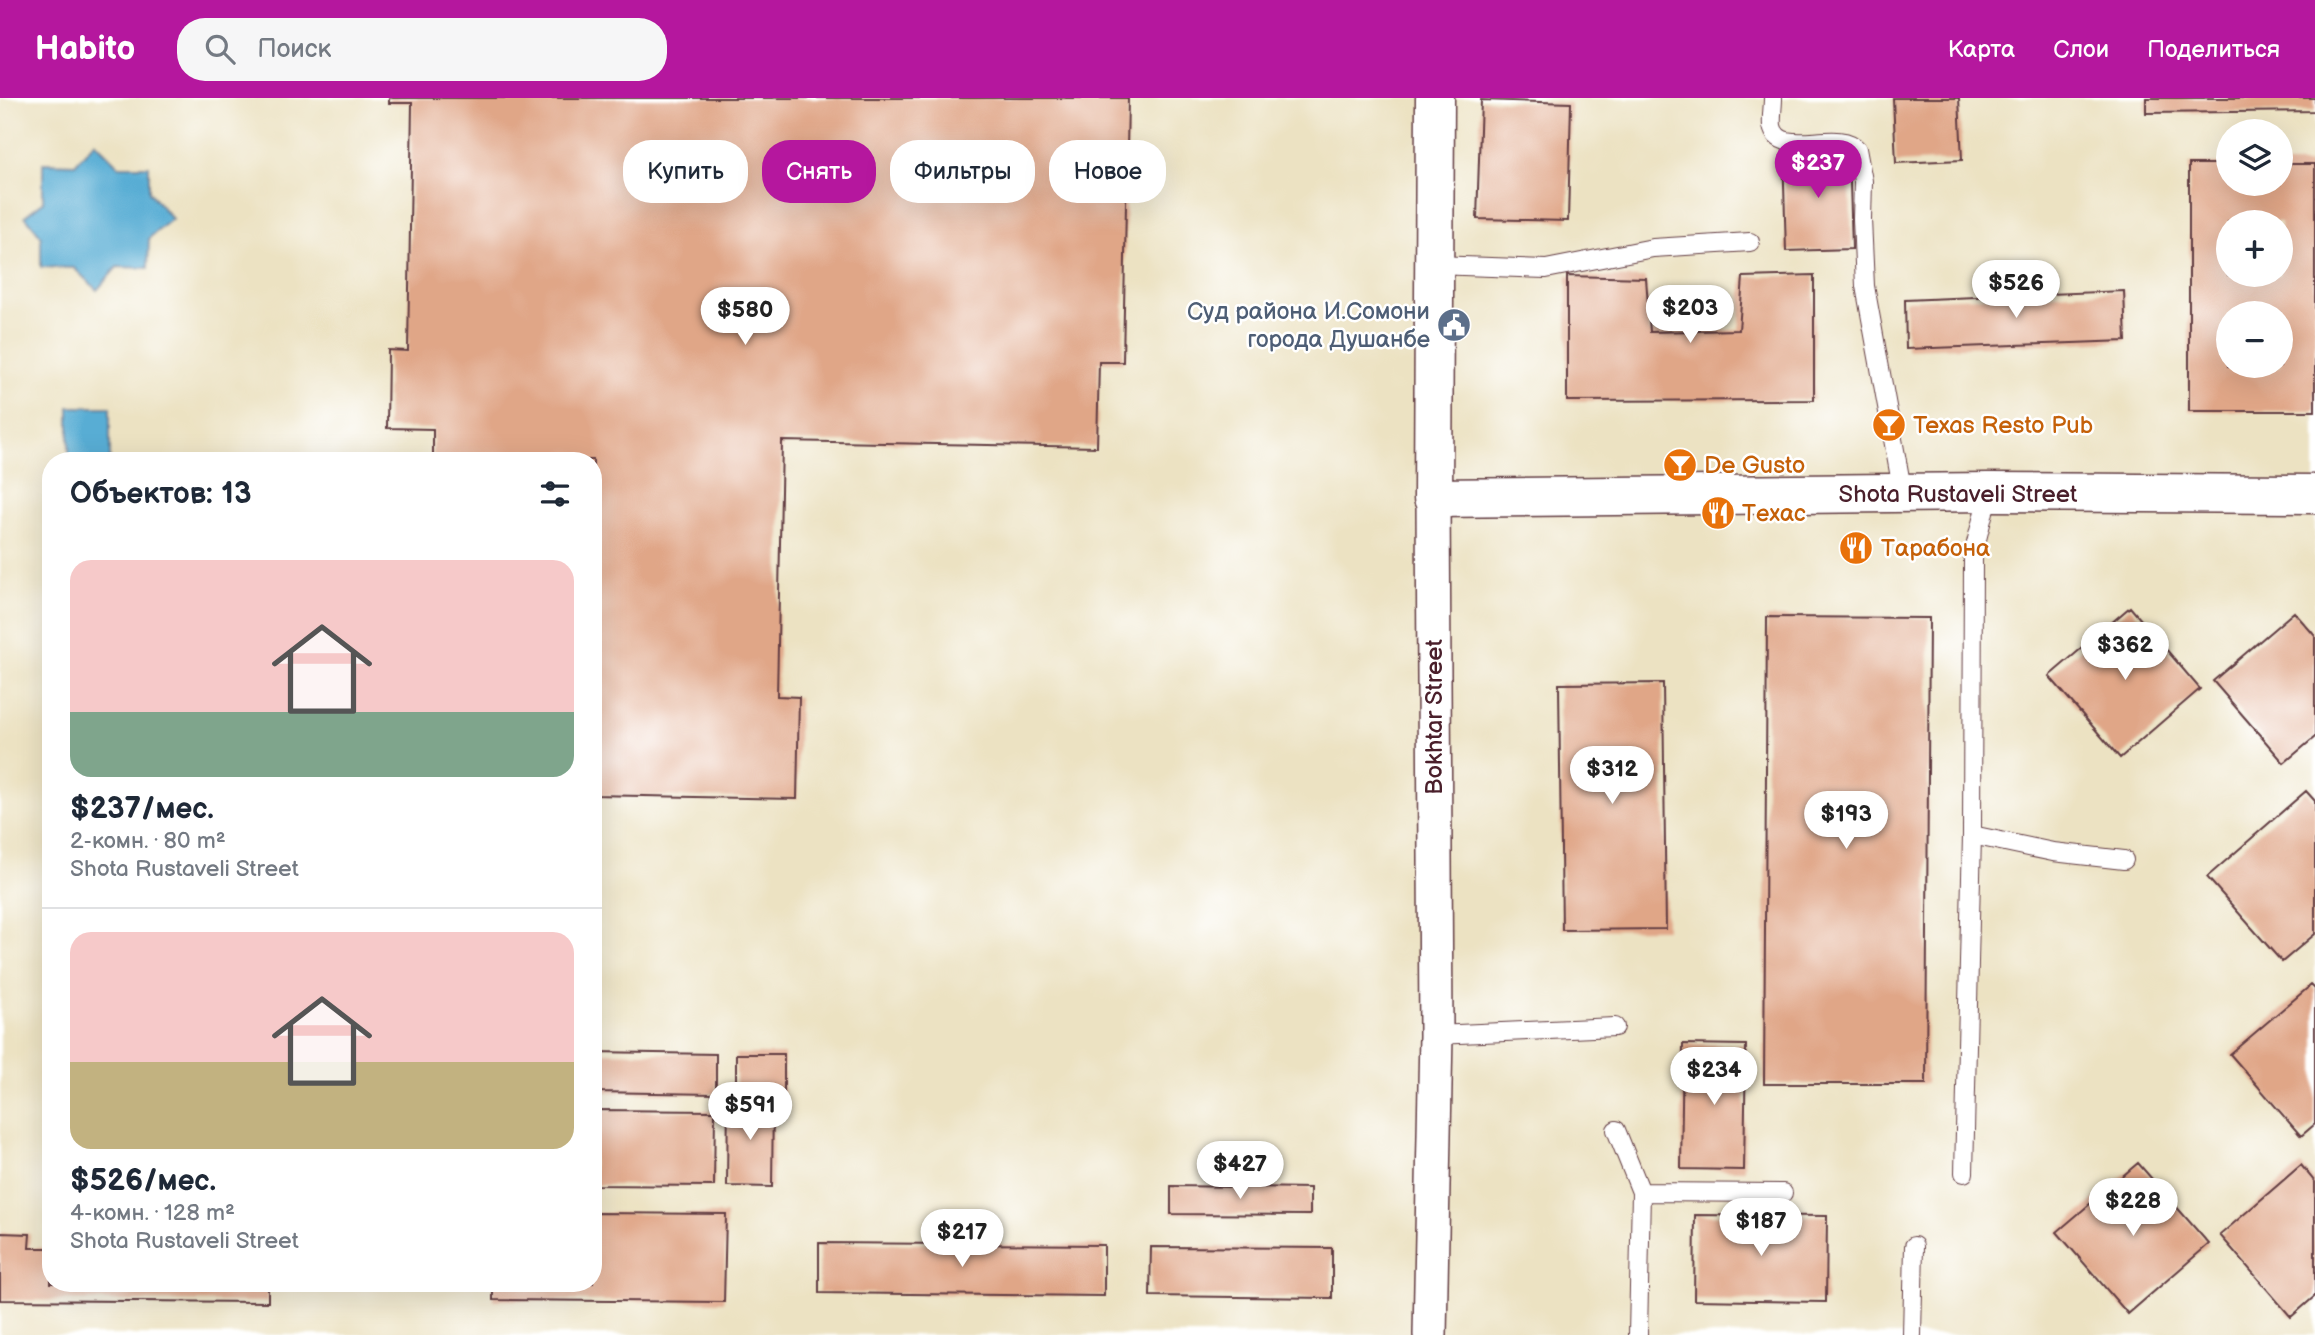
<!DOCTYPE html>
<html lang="ru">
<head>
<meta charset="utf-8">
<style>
	body { margin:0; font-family:"Balsamiq Sans",sans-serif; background:#f6f6f7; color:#1f2937; height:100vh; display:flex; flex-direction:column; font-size:26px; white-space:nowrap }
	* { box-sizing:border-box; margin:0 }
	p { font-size:23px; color:#747a83 }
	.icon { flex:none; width:38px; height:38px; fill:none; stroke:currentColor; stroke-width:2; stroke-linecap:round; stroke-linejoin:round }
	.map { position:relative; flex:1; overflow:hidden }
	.sheet { position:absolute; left:42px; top:354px; width:560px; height:840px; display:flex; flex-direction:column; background:#fff; border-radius:28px; box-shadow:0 7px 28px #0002 }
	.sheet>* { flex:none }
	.top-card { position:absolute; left:623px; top:42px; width:665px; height:63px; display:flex; gap:14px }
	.controls { position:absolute; left:2216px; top:21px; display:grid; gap:14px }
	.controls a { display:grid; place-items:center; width:77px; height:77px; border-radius:50%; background:#fff; box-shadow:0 7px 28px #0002; font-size:35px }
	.price { position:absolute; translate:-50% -60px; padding:0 16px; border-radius:24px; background:#fff; color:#222; font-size:23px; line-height:46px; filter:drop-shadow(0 2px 4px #0008) }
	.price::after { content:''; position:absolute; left:50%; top:42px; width:21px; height:16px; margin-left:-10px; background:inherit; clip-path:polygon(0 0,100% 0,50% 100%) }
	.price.current { background:#b5179e; color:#fff }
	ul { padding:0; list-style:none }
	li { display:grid; align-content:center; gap:14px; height:371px; padding:0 28px }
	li+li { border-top:2px solid #e0e1e3 }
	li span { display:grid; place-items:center; height:217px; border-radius:21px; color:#555 }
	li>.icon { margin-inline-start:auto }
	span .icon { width:126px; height:126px; fill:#fffc; stroke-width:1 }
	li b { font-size:30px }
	h2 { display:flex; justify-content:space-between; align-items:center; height:84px; padding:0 28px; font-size:30px }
	.pill { padding:0 24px; border-radius:28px; background:#fff; box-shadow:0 7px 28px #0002; font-size:24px; line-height:63px }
	.pill.current { background:#b5179e; color:#fff }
	header { display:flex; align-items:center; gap:42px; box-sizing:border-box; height:98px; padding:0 35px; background:#b5179e; color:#fff }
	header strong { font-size:33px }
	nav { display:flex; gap:38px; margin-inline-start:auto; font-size:24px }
	.search { width:490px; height:63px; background:#f6f6f7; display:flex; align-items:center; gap:18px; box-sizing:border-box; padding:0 24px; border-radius:28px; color:#747a83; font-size:26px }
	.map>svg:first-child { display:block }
	.water { fill:#58add4; stroke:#516680; stroke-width:2 }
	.building { fill:#e0a687; fill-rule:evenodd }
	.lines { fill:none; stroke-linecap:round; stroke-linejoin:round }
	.service-casing { stroke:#623c42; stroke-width:20 }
	.minor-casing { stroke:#623c42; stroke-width:36 }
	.tertiary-casing { stroke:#623c42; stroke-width:41 }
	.service { stroke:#fff; stroke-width:18 }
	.minor { stroke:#fff; stroke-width:33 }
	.tertiary { stroke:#fff; stroke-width:38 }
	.labels { text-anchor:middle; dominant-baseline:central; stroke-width:5; stroke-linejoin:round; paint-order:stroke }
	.service-label { font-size:24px; fill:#4e5e75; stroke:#fff; text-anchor:end }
	.food-label { font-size:24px; fill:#c56008; stroke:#fff; text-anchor:start }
	.street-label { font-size:24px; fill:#4a1f2b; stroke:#fff }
</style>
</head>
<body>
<header>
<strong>Habito</strong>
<div class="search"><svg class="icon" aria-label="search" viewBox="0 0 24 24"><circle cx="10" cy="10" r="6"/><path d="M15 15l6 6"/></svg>Поиск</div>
<nav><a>Карта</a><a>Слои</a><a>Поделиться</a></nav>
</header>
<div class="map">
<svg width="2315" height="1237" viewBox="0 0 2315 1237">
	<rect width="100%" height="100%" fill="#fff"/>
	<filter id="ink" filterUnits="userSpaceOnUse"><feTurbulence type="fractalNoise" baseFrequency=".0143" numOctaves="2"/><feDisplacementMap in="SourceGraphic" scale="14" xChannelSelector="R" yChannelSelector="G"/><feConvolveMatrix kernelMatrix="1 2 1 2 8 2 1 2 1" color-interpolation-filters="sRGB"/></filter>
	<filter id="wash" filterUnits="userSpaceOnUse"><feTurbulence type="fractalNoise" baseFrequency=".00686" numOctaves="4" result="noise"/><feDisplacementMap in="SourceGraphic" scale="28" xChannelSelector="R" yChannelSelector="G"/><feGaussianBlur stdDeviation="1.57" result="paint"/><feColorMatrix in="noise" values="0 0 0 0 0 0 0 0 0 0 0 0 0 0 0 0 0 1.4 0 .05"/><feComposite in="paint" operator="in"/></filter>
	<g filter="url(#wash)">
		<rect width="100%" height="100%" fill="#ece2c2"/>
		<path class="water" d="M95,44L119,68H149V94L172,121L149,140L148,170L117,169L97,192L74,170L41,169V138L25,118L43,104V65L75,66Z
			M69,309H110V362H69Z"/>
		<g id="blocks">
			<path class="building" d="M389,0H1128L1123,264H1099L1097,349L782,343L777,598L799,599L797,701L593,697V362H433V331L387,330L388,252L408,253L412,5H389Z
				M1893,0H1959L1962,62L1896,65Z
				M2146,0H2315V13L2146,15Z
				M1481,2L1571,5L1568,123L1477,121Z
				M1849,50L1852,151L1786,153L1783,53Z
				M2189,66H2228V86H2280V66H2315V313H2189ZM2228,124H2280V177H2228ZM2228,215H2280V268H2228Z
				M1814,177V302L1567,303V178L1646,180L1650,234L1739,232L1743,179Z
				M2124,193L2126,243L1906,251L1905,202Z
				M2130,509L2200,591L2120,660L2049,578Z
				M2294,514L2315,538V639L2284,665L2213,583Z
				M1767,519L1929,520L1926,986H1764Z
				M1663,585L1666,831L1562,832L1559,586Z
				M2306,693L2315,703V836L2282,864L2207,779Z
				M2311,887L2315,891V1026L2301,1038L2230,956Z
				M1683,946L1746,947L1744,1072L1681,1071Z
				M593,954L716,956V996L593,994Z
				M736,956H784V997L736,996Z
				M728,1000L773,1001L772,1089L727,1088Z
				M593,1012L715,1013L714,1088L593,1087Z
				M2138,1065L2209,1146L2128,1216L2057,1134Z
				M2301,1067L2315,1084V1198L2291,1219L2220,1137Z
				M1171,1088L1310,1090V1117L1171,1116Z
				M593,1115L726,1116L724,1204L493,1202V1185H593Z
				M1695,1117L1827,1118L1826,1204L1694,1202Z
				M0,1135L30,1136L29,1150H51V1185H268V1204L0,1202Z
				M819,1145L1104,1147V1198L819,1195Z
				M1151,1149L1332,1150V1200L1150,1198Z"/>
		</g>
	</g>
	<g filter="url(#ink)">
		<use href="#blocks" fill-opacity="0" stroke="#623c42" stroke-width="2"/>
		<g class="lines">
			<g class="service-casing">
				<path id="service" d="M1773,0C1773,9 1771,20 1772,28C1779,62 1839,29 1857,51L1863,83L1862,121L1865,188L1903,396
					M1434,167L1546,171L1653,150L1750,144
					M1972,737L2053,754L2124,762
					M1436,937L1615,929
					M1616,1032L1641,1094L1638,1237
					M1964,1075L1972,737L1973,457L1989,394
					M1641,1094L1783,1095
					M1912,1237L1914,1148"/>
			</g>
			<g class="minor-casing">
				<path id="minor" d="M1430,1237L1436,937L1433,400"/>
			</g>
			<g class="tertiary-casing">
				<path id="tertiary" d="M1435,0L1433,400L1989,394L2315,396"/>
			</g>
			<use href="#service" class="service"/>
			<use href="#minor" class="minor"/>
			<use href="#tertiary" class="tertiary"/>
		</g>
	</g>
	<defs>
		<g id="civic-disc" transform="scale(1.75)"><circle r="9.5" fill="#5c6f8a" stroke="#fff"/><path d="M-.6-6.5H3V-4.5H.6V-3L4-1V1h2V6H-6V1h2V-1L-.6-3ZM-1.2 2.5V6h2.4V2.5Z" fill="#fff"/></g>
		<g id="bar-disc" transform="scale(1.75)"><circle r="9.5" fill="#e8710a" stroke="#fff"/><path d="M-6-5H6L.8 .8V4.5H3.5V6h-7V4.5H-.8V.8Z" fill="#fff"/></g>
		<g id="restaurant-disc" transform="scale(1.75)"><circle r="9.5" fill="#e8710a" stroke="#fff"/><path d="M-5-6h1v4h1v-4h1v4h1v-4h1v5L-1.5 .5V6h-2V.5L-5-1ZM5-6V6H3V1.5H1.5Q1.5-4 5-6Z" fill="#fff"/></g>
	</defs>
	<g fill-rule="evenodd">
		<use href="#civic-disc" x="1454" y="227"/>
		<use href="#bar-disc" x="1889" y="327"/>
		<use href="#bar-disc" x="1680" y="367"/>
		<use href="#restaurant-disc" x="1718" y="415"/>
		<use href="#restaurant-disc" x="1856" y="450"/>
	</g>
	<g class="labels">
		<g class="service-label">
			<text x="1430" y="213">Суд района И.Сомони<tspan x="1430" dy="28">города Душанбе</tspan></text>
		</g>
		<g class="food-label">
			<text x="1913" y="327">Texas Resto Pub</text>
			<text x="1704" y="367">De Gusto</text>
			<text x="1742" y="415">Техас</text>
			<text x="1881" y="450">Тарабона</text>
		</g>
		<g class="street-label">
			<text x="1958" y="396">Shota Rustaveli Street</text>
			<text transform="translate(1434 619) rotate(-90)">Bokhtar Street</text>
		</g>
	</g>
</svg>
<div class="controls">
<a><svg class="icon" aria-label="layers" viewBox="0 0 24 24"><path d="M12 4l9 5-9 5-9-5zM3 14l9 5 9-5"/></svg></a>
<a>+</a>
<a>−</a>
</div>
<b class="price current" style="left:1818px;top:102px">$237</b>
<b class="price" style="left:2016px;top:222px">$526</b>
<b class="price" style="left:1690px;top:247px">$203</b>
<b class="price" style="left:745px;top:249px">$580</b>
<b class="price" style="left:2125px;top:584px">$362</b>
<b class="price" style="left:1612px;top:708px">$312</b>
<b class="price" style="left:1846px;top:753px">$193</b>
<b class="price" style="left:1714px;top:1009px">$234</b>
<b class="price" style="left:750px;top:1044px">$591</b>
<b class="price" style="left:1240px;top:1103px">$427</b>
<b class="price" style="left:2133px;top:1140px">$228</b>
<b class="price" style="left:1761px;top:1160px">$187</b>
<b class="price" style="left:962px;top:1171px">$217</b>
<div class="top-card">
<a class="pill">Купить</a>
<a class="pill current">Снять</a>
<a class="pill">Фильтры</a>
<a class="pill">Новое</a>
</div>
<section class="sheet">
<h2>Объектов: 13<svg class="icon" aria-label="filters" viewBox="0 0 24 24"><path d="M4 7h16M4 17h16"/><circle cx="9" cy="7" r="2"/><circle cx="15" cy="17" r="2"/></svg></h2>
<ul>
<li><span style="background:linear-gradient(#f6c9c9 70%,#7fa58c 0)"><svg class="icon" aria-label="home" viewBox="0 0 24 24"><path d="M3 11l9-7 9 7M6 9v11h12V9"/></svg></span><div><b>$237/мес.</b><p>2-комн. · 80 m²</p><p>Shota Rustaveli Street</p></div></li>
<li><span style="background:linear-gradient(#f6c9c9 60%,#c2b280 0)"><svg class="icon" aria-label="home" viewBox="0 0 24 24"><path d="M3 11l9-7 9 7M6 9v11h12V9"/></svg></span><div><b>$526/мес.</b><p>4-комн. · 128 m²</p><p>Shota Rustaveli Street</p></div></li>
</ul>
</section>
</div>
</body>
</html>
